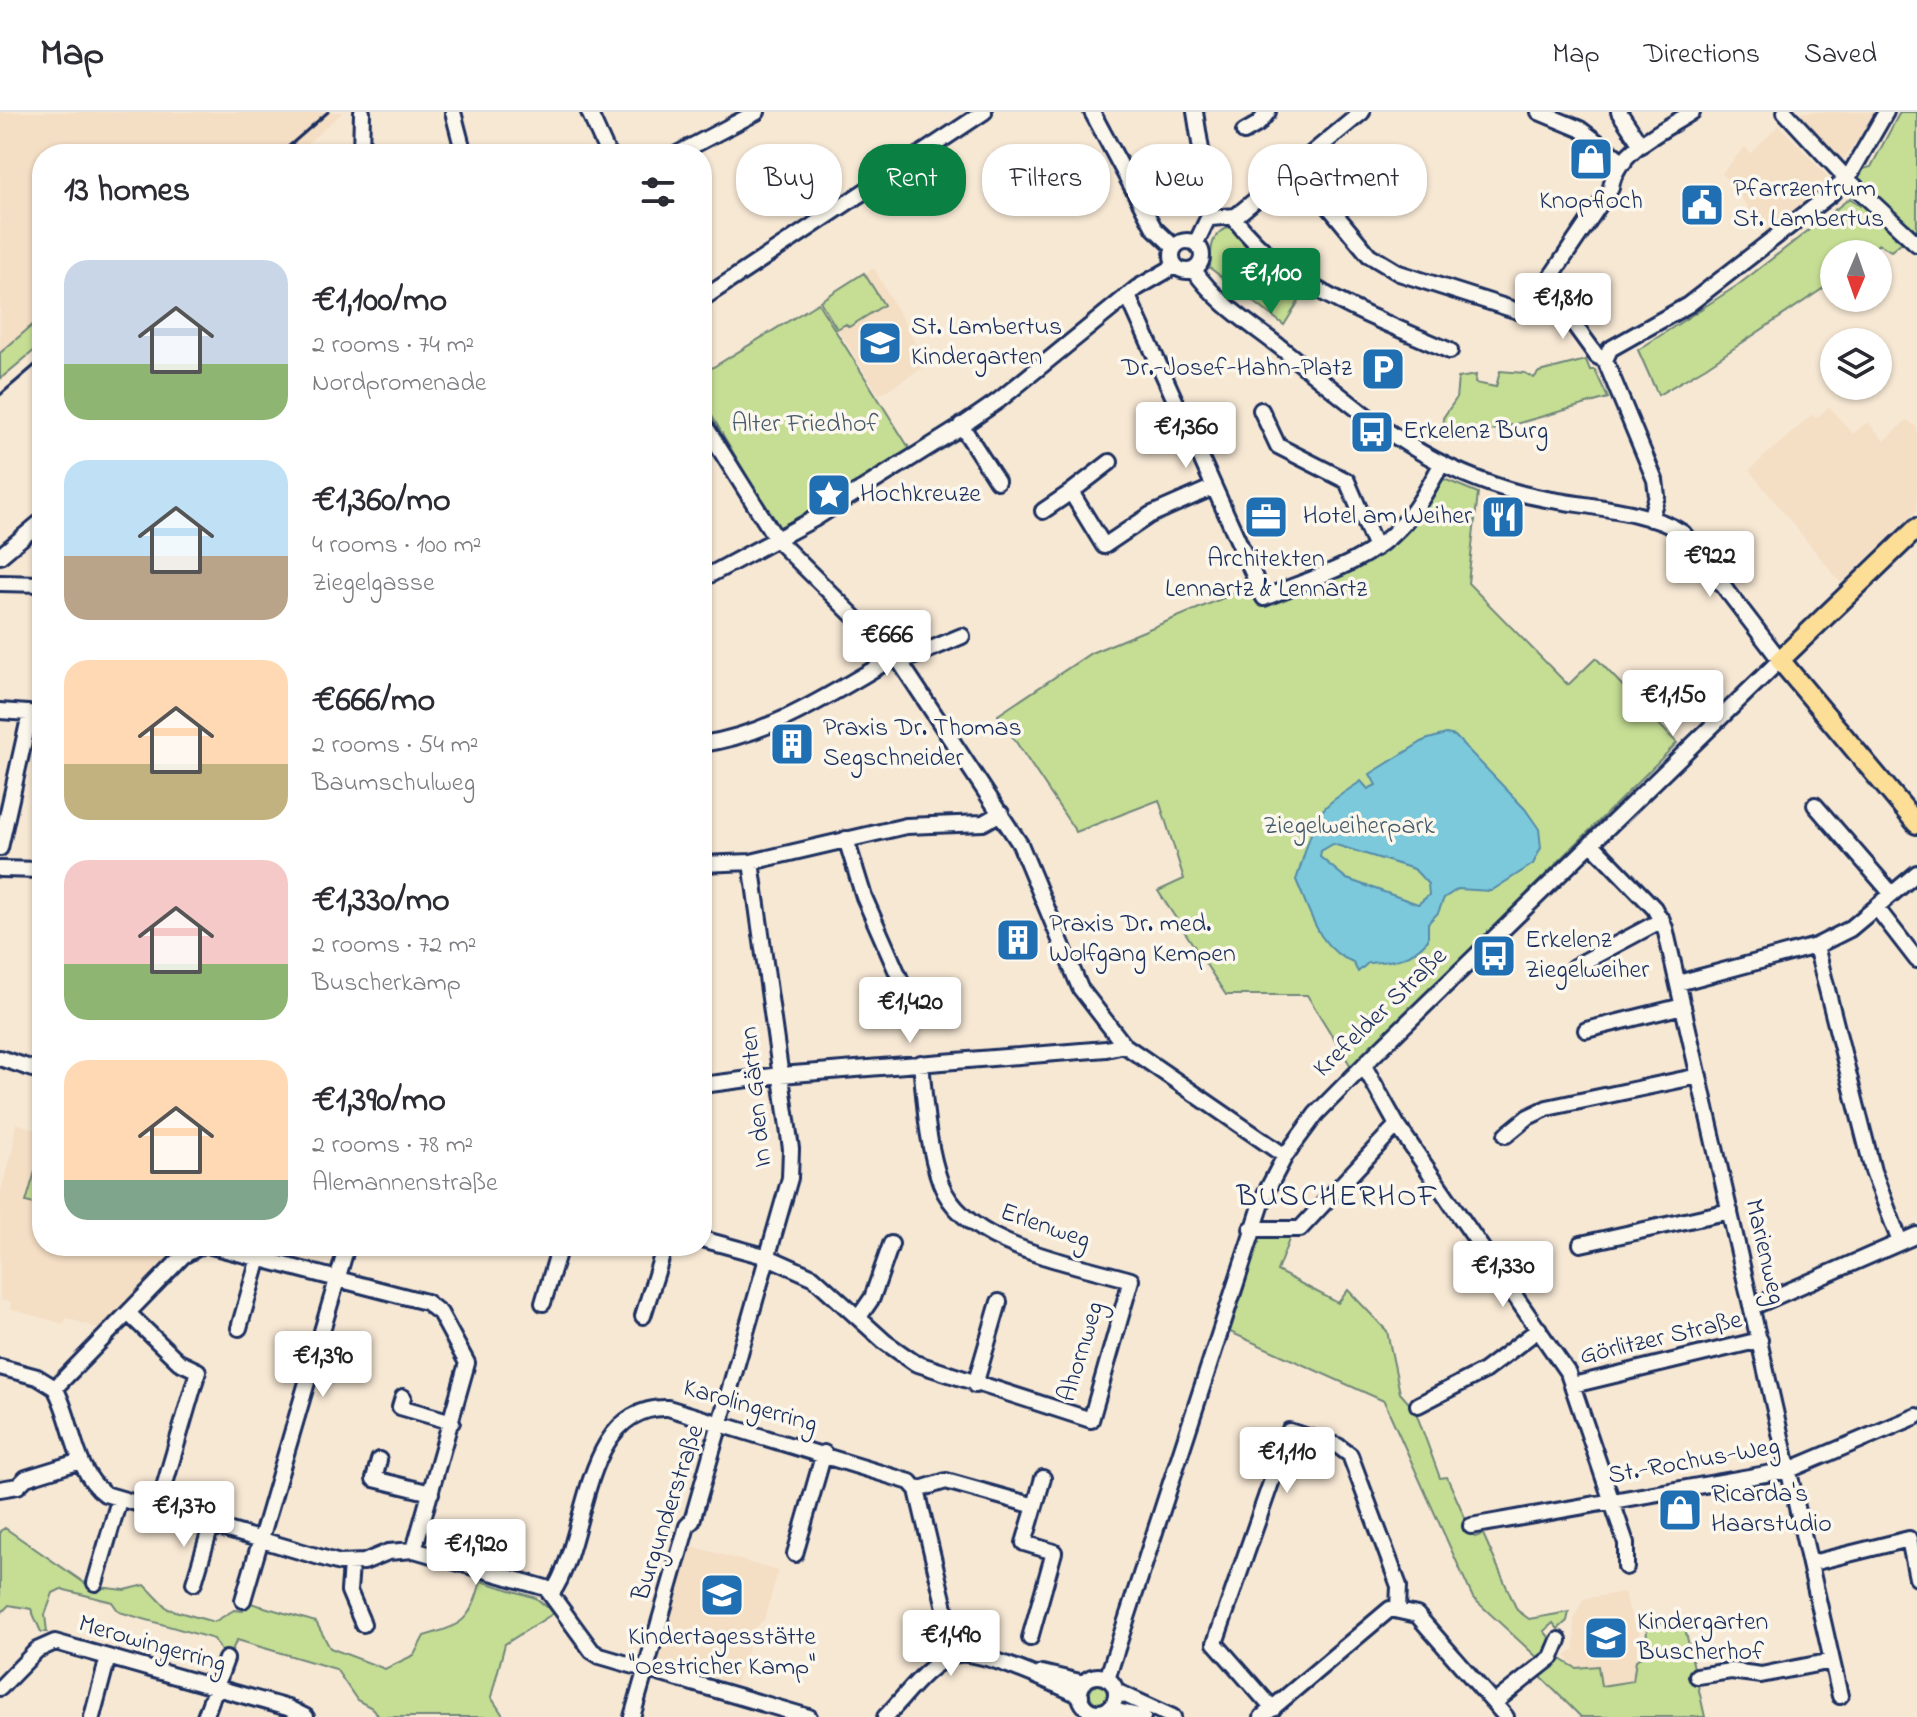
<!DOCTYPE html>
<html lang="en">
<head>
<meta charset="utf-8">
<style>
	body { margin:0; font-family:"Indie Flower",sans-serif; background:#f7f7f7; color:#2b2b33; height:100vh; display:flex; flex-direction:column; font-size:30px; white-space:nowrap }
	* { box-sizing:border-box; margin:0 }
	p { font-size:26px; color:#7c7c81 }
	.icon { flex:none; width:44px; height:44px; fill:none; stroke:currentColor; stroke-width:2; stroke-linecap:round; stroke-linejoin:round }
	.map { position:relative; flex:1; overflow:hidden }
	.drawer { position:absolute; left:32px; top:32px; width:680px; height:1112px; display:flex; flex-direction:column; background:#fff; border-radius:32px; box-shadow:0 2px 6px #0004 }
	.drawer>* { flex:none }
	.hud { position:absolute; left:736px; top:32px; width:760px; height:72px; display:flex; gap:16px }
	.needle { width:52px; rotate:182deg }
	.buttons { position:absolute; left:1820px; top:128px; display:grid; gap:16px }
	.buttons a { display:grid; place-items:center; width:72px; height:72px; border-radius:50%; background:#fff; box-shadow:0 2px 6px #0004; font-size:40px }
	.price { position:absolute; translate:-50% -68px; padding:0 18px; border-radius:8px; background:#fff; color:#222; font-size:26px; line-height:52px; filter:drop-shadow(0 2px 4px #0008) }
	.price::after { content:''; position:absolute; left:50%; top:48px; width:24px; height:18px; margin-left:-12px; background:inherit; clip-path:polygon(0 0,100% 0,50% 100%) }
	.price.current { background:#0b8043; color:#fff }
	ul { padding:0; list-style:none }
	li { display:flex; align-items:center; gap:24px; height:200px; padding:0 32px }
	li span { display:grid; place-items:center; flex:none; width:224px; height:160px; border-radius:24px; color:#555 }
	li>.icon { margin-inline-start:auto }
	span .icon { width:96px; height:96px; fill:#fffc; stroke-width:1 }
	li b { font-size:34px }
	h2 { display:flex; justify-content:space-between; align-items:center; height:96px; padding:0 32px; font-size:34px }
	.pill { padding:0 28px; border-radius:32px; background:#fff; box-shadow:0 2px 6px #0004; font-size:28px; line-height:72px }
	.pill.current { background:#0b8043; color:#fff }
	header { display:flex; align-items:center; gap:48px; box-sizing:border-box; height:112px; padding:0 40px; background:#fff; border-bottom:2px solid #e1e1e2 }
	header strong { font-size:38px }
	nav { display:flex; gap:44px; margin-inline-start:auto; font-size:28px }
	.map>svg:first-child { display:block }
	.built { fill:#f4dec4 }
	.green { fill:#c5de94; stroke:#708679; stroke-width:2 }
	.water { fill:#7cc9db; stroke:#558ba9; stroke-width:2; fill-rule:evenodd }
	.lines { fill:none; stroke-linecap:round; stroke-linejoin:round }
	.minor-casing { stroke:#1b2f5e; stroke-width:20 }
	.major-casing { stroke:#1b2f5e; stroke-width:24 }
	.minor { stroke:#fbf7ec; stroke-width:14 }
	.major { stroke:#fdde96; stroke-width:18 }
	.rail { stroke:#1b2f5e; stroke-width:3 }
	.labels { text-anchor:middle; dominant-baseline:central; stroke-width:7; stroke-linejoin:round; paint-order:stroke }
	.poi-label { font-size:26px; fill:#1b2f5e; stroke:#fbf7ec; text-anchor:start }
	.park-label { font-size:26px; fill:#465b6c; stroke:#fbf7ec }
	.street-label { font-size:26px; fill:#1b2f5e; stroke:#fbf7ec }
	.quarter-label { font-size:30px; letter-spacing:2px; fill:#1b2f5e; stroke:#fbf7ec }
</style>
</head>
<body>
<header>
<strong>Map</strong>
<nav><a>Map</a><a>Directions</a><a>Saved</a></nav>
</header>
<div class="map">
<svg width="1917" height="1605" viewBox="0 0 1917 1605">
	<rect width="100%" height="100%" fill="#f7e8d4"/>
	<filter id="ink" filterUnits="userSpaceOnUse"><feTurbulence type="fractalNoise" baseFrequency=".0125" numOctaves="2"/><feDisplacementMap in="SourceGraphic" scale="16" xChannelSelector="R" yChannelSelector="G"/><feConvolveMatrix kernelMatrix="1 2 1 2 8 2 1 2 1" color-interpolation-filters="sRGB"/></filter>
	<g filter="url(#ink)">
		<path class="built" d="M0,0H343L295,42H42V205L0,241Z
			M1795,0H1878L1843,48Z
			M1779,13L1829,66L1769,123L1722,61L1745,35L1751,41Z
			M874,156L927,253L879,283L820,189Z
			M1829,295L1853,322L1868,310L1884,329L1907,308L1917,315V398L1841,471L1749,358L1812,303L1816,306Z
			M16,1011L42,1020V1134H172L179,1141L103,1218L66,1206L64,1212L10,1197L11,1190L0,1188V1082L12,1041Z
			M688,1433L778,1459L764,1508L754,1517L736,1572L654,1547Z
			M1624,1480L1634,1513L1640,1516L1633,1569L1601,1575L1576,1556L1566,1544L1575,1537L1574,1508L1583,1487Z"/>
		<path class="green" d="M1900,0H1917V119L1909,112L1895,125L1902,130L1891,139L1879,132L1866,142H1834V169L1706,255L1658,283L1638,238L1738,173L1850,86L1860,94L1862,90L1854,81L1856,59L1871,55Z
			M1232,113C1268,158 1301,172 1351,198L1349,202L1304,181L1284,213L1210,156C1211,134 1210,123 1232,113Z
			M864,161L884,193L849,215L846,212L837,217L820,189Z
			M818,191L911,339L778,417L702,287V262Z
			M42,205V232L0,267V241Z
			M1586,248L1590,258H1595L1608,286L1487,320L1446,316L1443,306L1456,287L1458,266L1476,263L1475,271L1496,275L1500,259L1525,261L1534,266L1539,260Z
			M1444,367L1478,381L1468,471L1568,573L1596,546L1677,631L1352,956L1307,883H1226L1158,779L1184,767L1159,688L1076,720L998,603L1091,541L1252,474L1262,493L1365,447Z
			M37,1053L42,1055V1094L26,1090Z
			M1260,1125H1290L1277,1159L1338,1191L1348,1178L1387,1219L1400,1281L1415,1298L1440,1366L1447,1365L1471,1419L1475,1425L1483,1422L1517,1498L1529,1507L1569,1500L1567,1509L1558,1517L1553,1511L1544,1519L1549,1525L1541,1549L1473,1486L1384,1289L1230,1220Z
			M5,1416L89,1474L125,1478L145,1473L168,1497L214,1510L234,1498L243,1499L247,1490L316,1510L330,1536L385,1557L414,1543L424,1524C463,1513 470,1509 481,1469L536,1486L554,1501L505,1532L491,1585L504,1605H379L374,1597L357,1588L336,1557L237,1528L230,1542L221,1539L214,1527L119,1500L112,1490L61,1477L53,1481L45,1503L47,1520H41L31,1497L9,1493L0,1502V1419Z
			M1683,1507L1705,1605H1581L1537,1561L1557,1545L1576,1556L1598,1554L1601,1574L1633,1569L1636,1548L1646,1542L1647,1513Z
			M1090 1582a9 9 0 1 1 18 0a9 9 0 1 1-18 0Z"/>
		<path class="water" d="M1446,622L1455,624L1525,697L1539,717L1541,736L1533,752L1491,779L1458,777L1444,786L1438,801L1428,811V828C1409,849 1394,849 1368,851L1358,860L1353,850C1318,837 1311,801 1296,768C1303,749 1310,717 1320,702C1328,689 1349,678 1361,669L1368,677L1376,673L1370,662L1425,628ZM1333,732L1414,757L1428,772L1429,783L1418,792L1347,767L1320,745L1321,739Z"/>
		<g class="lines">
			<g class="minor-casing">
				<path id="minor" d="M453,0L464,42
					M589,0L608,42
					M1092,0L1154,116L1174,135
					M1195,0L1211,100L1196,131
					M1539,0L1580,17L1624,50
					M1619,0L1641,33
					M1785,0L1846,66L1917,132
					M1244,20L1258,12L1268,0
					M361,42L362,0
					M677,42L757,0
					M1297,56L1369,143L1399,161L1521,200L1541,180L1549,178
					M1236,104L1237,110C1291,178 1374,205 1450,239
					M1211,106L1236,104L1362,0
					M1172 144a15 15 0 1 1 30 0a15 15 0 1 1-30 0Z
					M1549,178L1597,244L1605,248L1655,368L1657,384L1650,407
					M1549,178L1550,166L1611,76C1615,39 1665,18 1692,0
					M1128,184L1264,486C1309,467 1366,452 1400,415C1417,398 1429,374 1441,353
					M702,187L984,0
					M1605,248L1610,237L1688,193L1832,81L1852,59L1886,0
					M1261,298L1278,334L1347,369L1376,436
					M702,309L777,428L900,550L1020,732L1080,876L1124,933L1285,1044
					M961,313L997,369
					M1110,350L1071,380L1104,434L1150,403L1214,375
					M1043,399L1071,380
					M0,444L42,409
					M702,467L814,407L956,318L998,289L1137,176L1175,154
					M0,471L42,472
					M900,550L962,524
					M0,599L42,602
					M702,632C773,622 833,580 895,545
					M1815,693L1892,782
					M846,727L864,785L900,867
					M1592,732L1654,796L1665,816L1840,1584
					M0,736L30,602
					M702,752L751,750L906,714L983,711L1001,701
					M0,757L42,758
					M1876,795L1917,848
					M1816,834L1873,1059L1900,1130
					M1574,855L1662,808
					M1678,871L1816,834L1850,817L1917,761
					M1586,918L1683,894
					M0,946L42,960
					M1364,954L1397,1013L1568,1261L1626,1431V1455
					M702,973L781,963L1106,937L1124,933
					M1506,1023L1528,1005L1547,996L1699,964
					M1251,1117H1300L1397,1013
					M702,1127L768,1145L813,1165L885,1230L915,1251L1091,1308L1131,1168C1073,1151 965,1135 941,1072C927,1034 925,991 921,951
					M1581,1132L1730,1099
					M211,1134L426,1190L440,1201L467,1251L414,1438
					M543,1191L560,1134
					M1752,1195L1917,1123
					M129,1202L179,1250L198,1259L157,1399
					M643,1204L665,1134
					M859,1205L872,1186L891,1132
					M239,1216L259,1146
					M0,1255L37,1265L55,1276C74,1310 73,1358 105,1382L340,1451L364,1450L388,1440L414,1438L546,1476L592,1539L600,1544L809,1605
					M975,1273L999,1190
					M1573,1273L1760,1228
					M55,1276L183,1144L201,1134
					M403,1285L400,1295L452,1310
					M1418,1293L1484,1259L1539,1217
					M379,1348L374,1367L431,1381
					M0,1377L18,1374L26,1366L81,1349
					M917,1378L946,1369L1035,1394L1024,1431L1054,1440L1030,1526
					M1035,1394L1043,1366
					M1471,1414L1789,1358L1917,1304
					M795,1442L824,1341
					M1812,1451L1909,1427L1917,1466
					M351,1452L349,1479L363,1512
					M95,1471L119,1388
					M194,1471L211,1414
					M552,1481C589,1429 580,1293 668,1296L910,1370L917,1378L956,1542
					M243,1488L347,1134
					M1042,1561L1084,1571
					M1697,1564L1731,1559L1761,1563L1832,1549
					M1080 1582a18 18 0 1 1 36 0a18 18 0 1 1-36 0Z
					M1107,1567L1265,1082L1285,1044L1316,1002L1376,941L1780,548L1683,421C1642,394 1572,395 1523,382C1420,355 1365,303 1285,239C1254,214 1216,191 1194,158
					M0,1576L37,1538L55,1530L288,1596L306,1605
					M1116,1579L1173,1605
					M1494,1591L1552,1545L1559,1528
					M1108,1597L1143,1605
					M1273,1597L1215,1531L1289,1319L1338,1334L1350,1343L1399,1474L1398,1497
					M92,1605L108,1545
					M205,1605L226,1547
					M632,1605L687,1414L692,1409L790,1066L791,1037L751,750
					M885,1605C904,1586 927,1552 954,1543C977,1535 1057,1573 1081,1584
					M1262,1605L1390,1497L1417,1503L1506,1605"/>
			</g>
			<g class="major-casing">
				<path id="major" d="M1917,416L1780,548L1917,712"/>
			</g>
			<use href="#minor" class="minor"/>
			<use href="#major" class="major"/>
			<path class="rail" d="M280,42L328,0
				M0,283L42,247"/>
		</g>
	</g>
	<defs>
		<g id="shop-square" transform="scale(2.3)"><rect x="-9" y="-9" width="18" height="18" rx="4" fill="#1f6fb2" stroke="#fbf7ec"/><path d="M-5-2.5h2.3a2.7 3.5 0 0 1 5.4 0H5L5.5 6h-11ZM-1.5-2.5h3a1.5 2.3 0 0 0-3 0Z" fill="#fff"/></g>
		<g id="civic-square" transform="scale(2.3)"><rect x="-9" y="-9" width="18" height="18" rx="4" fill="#1f6fb2" stroke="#fbf7ec"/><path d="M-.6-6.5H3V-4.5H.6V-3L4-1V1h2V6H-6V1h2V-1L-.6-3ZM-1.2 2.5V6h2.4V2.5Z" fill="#fff"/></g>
		<g id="school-square" transform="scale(2.3)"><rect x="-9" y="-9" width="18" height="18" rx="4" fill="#1f6fb2" stroke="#fbf7ec"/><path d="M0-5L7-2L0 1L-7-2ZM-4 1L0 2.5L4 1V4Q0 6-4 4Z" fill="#fff"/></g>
		<g id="parking-square" transform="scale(2.3)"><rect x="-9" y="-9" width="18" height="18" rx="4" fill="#1f6fb2" stroke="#fbf7ec"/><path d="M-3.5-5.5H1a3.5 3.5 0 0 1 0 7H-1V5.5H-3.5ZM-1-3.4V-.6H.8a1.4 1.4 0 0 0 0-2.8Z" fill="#fff"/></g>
		<g id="bus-square" transform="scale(2.3)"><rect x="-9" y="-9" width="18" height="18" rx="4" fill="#1f6fb2" stroke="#fbf7ec"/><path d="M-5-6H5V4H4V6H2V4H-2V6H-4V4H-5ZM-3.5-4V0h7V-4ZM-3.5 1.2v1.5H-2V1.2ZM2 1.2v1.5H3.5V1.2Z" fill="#fff"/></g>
		<g id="sight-square" transform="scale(2.3)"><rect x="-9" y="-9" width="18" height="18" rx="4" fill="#1f6fb2" stroke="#fbf7ec"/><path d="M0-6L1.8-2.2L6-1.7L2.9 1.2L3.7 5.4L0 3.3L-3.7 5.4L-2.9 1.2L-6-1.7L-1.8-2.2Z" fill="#fff"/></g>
		<g id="office-square" transform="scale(2.3)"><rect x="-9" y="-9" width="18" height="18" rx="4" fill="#1f6fb2" stroke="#fbf7ec"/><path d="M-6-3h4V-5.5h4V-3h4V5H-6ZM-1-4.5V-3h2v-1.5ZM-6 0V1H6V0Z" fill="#fff"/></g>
		<g id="restaurant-square" transform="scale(2.3)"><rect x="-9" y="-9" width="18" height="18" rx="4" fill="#1f6fb2" stroke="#fbf7ec"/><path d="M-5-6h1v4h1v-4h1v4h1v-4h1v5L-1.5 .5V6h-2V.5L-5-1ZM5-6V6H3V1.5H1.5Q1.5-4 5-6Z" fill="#fff"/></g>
		<g id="building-square" transform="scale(2.3)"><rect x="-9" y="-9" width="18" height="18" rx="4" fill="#1f6fb2" stroke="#fbf7ec"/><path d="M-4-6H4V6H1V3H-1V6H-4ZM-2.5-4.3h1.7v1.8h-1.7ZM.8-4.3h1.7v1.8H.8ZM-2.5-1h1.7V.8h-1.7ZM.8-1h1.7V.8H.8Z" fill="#fff"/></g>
	</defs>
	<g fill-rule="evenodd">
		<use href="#shop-square" x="1591" y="47"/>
		<use href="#civic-square" x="1702" y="93"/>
		<use href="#school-square" x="880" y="231"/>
		<use href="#parking-square" x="1383" y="257"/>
		<use href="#bus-square" x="1372" y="320"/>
		<use href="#sight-square" x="829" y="383"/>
		<use href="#office-square" x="1266" y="405"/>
		<use href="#restaurant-square" x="1503" y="405"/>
		<use href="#building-square" x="792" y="632"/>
		<use href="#building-square" x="1018" y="828"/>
		<use href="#bus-square" x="1494" y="844"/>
		<use href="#shop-square" x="1680" y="1398"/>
		<use href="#school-square" x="722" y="1483"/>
		<use href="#school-square" x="1606" y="1526"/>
	</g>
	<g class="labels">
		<g class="poi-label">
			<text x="1733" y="78">Pfarrzentrum<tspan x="1733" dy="30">St. Lambertus</tspan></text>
			<text x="1591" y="90" text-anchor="middle">Knopfloch</text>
			<text x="911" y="216">St. Lambertus<tspan x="911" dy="30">Kindergarten</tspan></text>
			<text x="1352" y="257" text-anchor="end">Dr.-Josef-Hahn-Platz</text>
			<text x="1403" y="320">Erkelenz Burg</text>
			<text x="860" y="383">Hochkreuze</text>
			<text x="1472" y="405" text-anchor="end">Hotel am Weiher</text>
			<text x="1266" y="448" text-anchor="middle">Architekten<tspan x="1266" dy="30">Lennartz &amp; Lennartz</tspan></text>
			<text x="823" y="617">Praxis Dr. Thomas<tspan x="823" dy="30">Segschneider</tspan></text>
			<text x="1049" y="813">Praxis Dr. med.<tspan x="1049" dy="30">Wolfgang Kempen</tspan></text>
			<text x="1525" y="829">Erkelenz<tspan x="1525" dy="30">Ziegelweiher</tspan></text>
			<text x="1711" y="1383">Ricarda's<tspan x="1711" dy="30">Haarstudio</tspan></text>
			<text x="1637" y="1511">Kindergarten<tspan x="1637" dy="30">Buscherhof</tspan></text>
			<text x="722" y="1526" text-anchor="middle">Kindertagesstätte<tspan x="722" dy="30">"Oestricher Kamp"</tspan></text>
		</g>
		<g class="park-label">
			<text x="805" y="313">Alter Friedhof</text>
			<text x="1349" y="715">Ziegelweiherpark</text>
		</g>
		<g class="street-label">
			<text transform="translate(1381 901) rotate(-44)">Krefelder Straße</text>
			<text transform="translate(757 985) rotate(-96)">In den Gärten</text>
			<text transform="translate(1045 1115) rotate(19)">Erlenweg</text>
			<text transform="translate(1764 1140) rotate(77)">Marienweg</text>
			<text transform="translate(1661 1227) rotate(-13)">Görlitzer Straße</text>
			<text transform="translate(1082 1240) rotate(-73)">Ahornweg</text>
			<text transform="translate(750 1295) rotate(16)">Karolingerring</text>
			<text transform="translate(1694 1350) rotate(-10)">St.-Rochus-Weg</text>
			<text transform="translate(669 1401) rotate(-72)">Burgunderstraße</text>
			<text transform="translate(152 1533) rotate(16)">Merowingerring</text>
		</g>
		<g class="quarter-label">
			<text x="1338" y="1086">BUSCHERHOF</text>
		</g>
	</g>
</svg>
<div class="buttons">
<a><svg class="needle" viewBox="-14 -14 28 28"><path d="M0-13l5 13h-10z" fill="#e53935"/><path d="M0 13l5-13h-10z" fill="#7c7c81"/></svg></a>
<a><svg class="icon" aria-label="layers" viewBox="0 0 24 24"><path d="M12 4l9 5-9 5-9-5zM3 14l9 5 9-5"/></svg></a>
</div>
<b class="price current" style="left:1271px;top:204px">€1,100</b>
<b class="price" style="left:1563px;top:229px">€1,810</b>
<b class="price" style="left:1186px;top:358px">€1,360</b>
<b class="price" style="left:1710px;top:487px">€922</b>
<b class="price" style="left:887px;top:566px">€666</b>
<b class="price" style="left:1673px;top:626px">€1,150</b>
<b class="price" style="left:910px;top:933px">€1,420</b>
<b class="price" style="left:1503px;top:1197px">€1,330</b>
<b class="price" style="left:323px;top:1287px">€1,390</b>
<b class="price" style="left:1287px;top:1383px">€1,110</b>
<b class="price" style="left:184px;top:1437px">€1,370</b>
<b class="price" style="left:476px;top:1475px">€1,920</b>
<b class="price" style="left:951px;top:1566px">€1,490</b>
<div class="hud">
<a class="pill">Buy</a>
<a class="pill current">Rent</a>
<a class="pill">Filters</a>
<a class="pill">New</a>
<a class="pill">Apartment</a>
</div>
<section class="drawer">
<h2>13 homes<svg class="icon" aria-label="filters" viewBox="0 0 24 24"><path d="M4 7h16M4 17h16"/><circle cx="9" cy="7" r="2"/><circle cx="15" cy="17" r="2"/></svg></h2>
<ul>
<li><span style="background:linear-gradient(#c9d6e8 65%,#8fb573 0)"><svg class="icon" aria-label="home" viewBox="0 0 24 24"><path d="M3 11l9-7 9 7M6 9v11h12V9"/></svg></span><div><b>€1,100/mo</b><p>2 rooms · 74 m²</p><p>Nordpromenade</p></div></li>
<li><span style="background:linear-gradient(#bfe0f5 60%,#b9a48a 0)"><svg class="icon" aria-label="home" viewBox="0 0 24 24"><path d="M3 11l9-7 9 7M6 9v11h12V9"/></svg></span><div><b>€1,360/mo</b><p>4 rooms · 100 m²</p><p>Ziegelgasse</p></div></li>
<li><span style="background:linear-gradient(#ffd9b3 65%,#c2b280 0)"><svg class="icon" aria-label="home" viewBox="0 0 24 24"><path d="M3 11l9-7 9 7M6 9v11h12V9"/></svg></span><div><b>€666/mo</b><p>2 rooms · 54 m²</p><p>Baumschulweg</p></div></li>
<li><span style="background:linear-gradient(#f6c9c9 65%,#8fb573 0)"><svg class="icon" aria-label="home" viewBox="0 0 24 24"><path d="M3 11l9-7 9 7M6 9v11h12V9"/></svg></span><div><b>€1,330/mo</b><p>2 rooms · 72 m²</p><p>Buscherkamp</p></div></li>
<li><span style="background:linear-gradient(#ffd9b3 75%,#7fa58c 0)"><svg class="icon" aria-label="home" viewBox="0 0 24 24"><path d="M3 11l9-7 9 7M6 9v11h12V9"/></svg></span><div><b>€1,390/mo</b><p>2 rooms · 78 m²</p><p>Alemannenstraße</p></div></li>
</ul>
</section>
</div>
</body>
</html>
